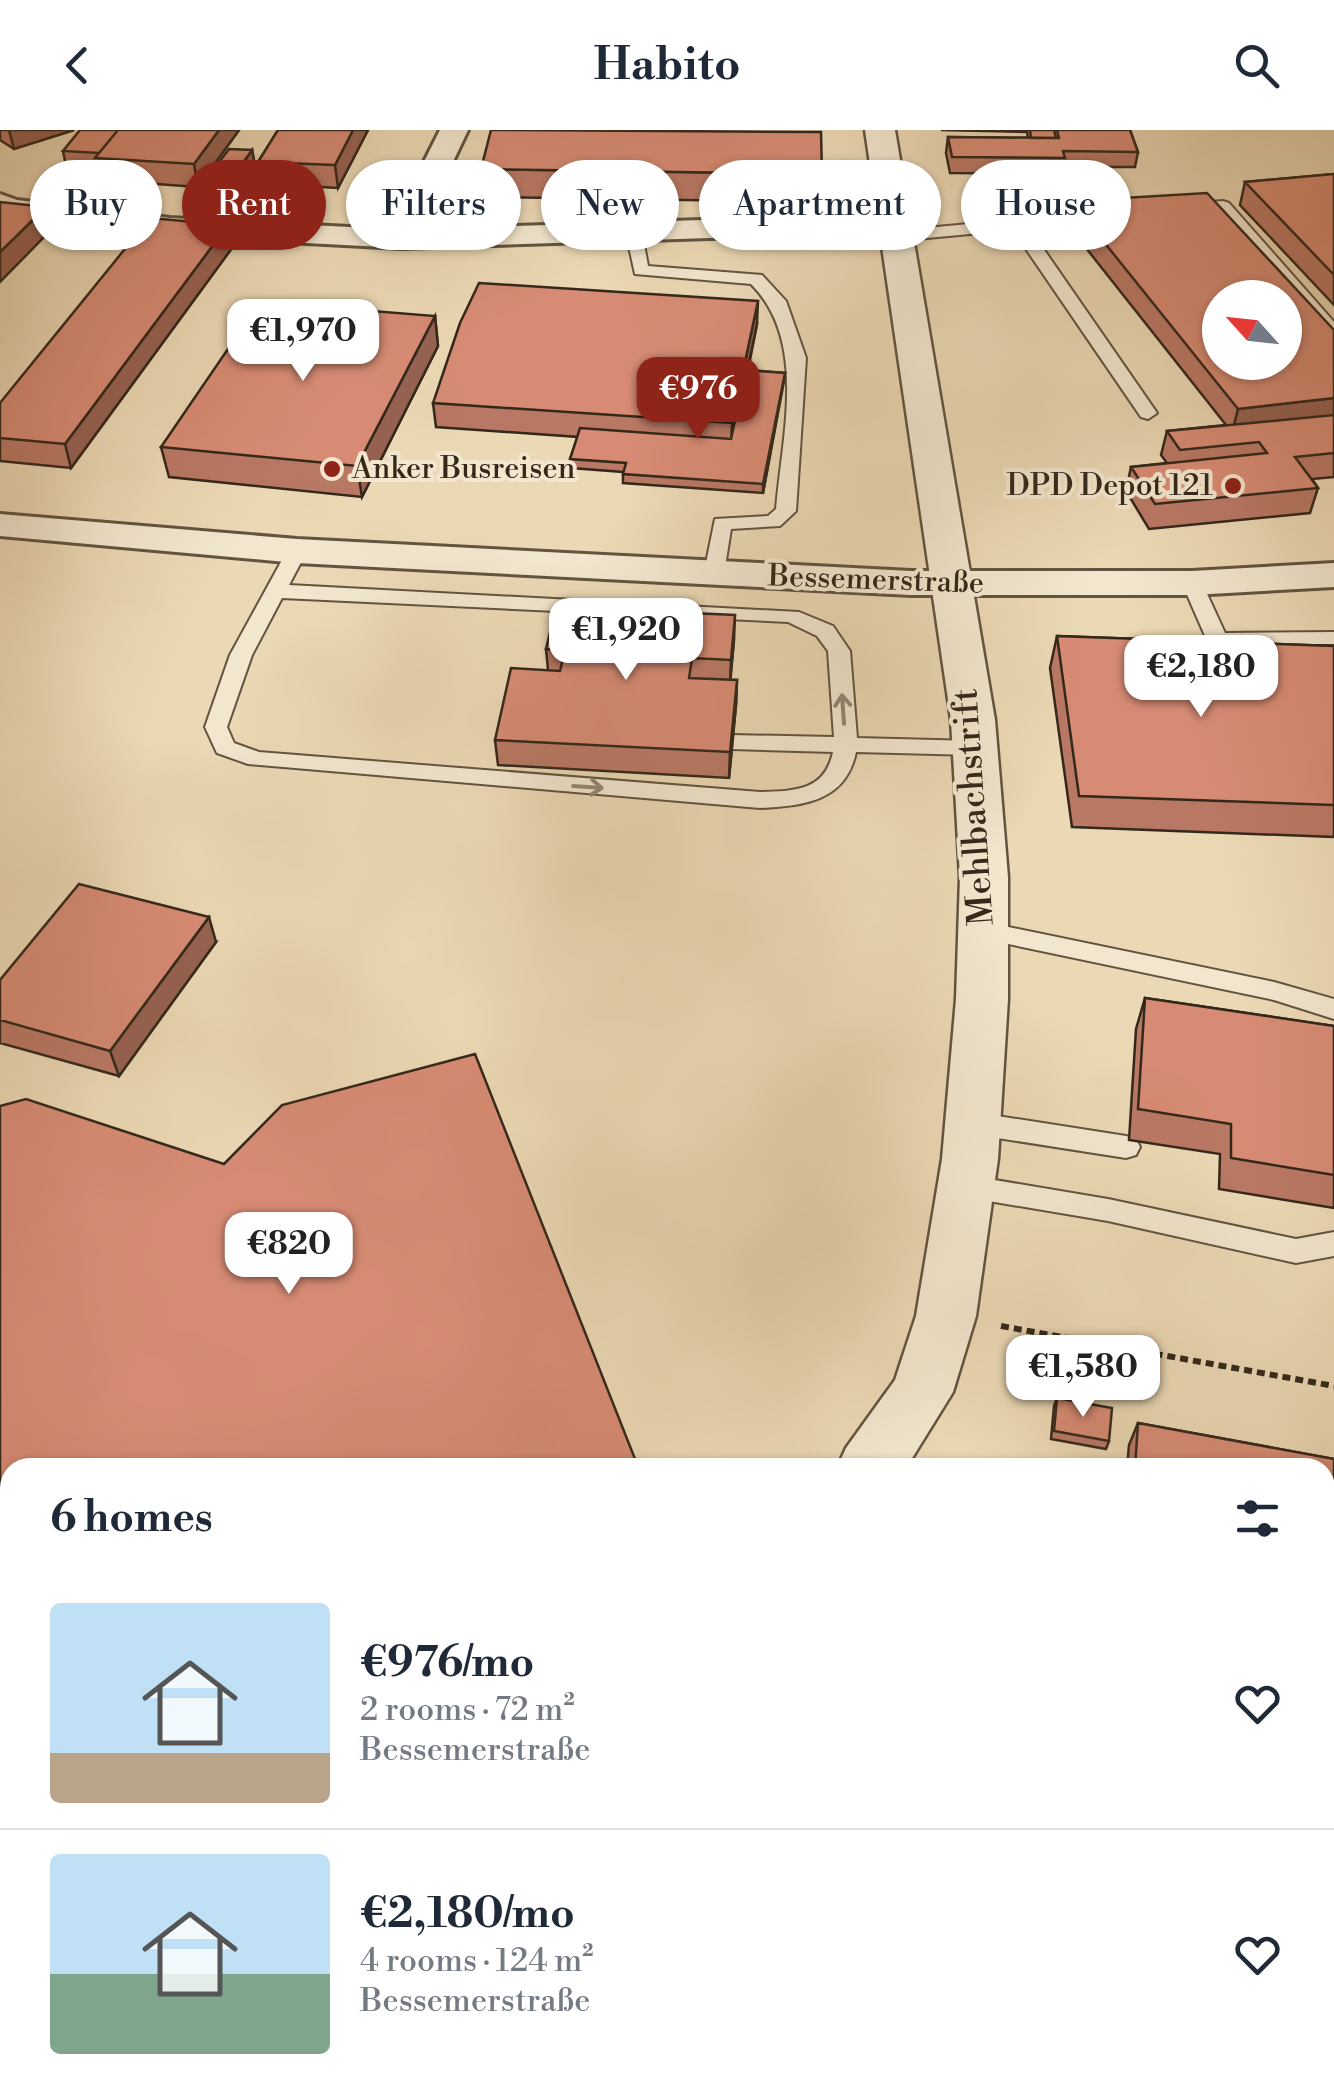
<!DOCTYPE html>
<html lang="en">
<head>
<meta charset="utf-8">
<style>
	body { margin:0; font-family:"Libre Bodoni",serif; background:#f2f2f3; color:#1f2937; height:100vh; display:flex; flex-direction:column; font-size:38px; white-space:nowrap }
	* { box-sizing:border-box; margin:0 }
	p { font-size:32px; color:#747a83 }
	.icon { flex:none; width:55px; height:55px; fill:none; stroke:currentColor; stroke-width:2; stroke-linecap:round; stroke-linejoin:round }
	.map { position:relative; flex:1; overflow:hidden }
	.drawer { position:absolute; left:0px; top:1328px; width:1335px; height:642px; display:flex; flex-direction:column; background:#fff; border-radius:30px 30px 0 0; box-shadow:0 2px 8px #0004 }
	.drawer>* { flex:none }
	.top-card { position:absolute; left:30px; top:30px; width:1275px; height:90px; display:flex; gap:20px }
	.needle { width:65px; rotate:297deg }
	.tools { position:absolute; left:1202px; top:150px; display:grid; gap:20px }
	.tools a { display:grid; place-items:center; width:100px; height:100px; border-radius:50%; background:#fff; box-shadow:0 2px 8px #0004; font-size:50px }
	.price { position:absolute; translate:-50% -85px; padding:0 22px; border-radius:20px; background:#fff; color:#222; font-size:32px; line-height:65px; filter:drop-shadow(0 2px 5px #0008) }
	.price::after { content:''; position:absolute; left:50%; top:60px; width:30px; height:22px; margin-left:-15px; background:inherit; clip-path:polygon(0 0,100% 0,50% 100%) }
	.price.selected { background:#8f2418; color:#fff }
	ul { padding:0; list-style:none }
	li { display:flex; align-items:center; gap:30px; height:250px; padding:0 50px }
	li+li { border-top:2px solid #e0e1e3 }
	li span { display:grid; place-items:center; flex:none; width:280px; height:200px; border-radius:10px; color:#555 }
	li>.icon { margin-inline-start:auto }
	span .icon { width:120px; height:120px; fill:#fffc; stroke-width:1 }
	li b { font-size:42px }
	h2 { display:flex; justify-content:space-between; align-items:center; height:120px; padding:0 50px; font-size:42px }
	.chip { padding:0 35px; border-radius:45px; background:#fff; box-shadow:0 2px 8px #0004; font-size:35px; line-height:90px }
	.chip.selected { background:#8f2418; color:#fff }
	header { display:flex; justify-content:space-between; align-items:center; height:130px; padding:0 50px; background:#fff; font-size:45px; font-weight:700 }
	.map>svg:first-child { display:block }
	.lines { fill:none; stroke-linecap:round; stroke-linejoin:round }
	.service-casing { stroke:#625441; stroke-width:4 }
	.minor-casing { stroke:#625441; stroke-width:6 }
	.tertiary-casing { stroke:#625441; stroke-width:5 }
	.path { stroke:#34281b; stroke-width:6; stroke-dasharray:8 5; stroke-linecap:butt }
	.service { fill:#f2e6ce; fill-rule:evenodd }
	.minor { fill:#f2e6ce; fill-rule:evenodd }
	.tertiary { fill:#f2e6ce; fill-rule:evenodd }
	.wall { fill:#b97864; stroke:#34281b; stroke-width:2.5 }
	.shaded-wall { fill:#966151; stroke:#34281b; stroke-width:2.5 }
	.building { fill:#d78b74; stroke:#34281b; stroke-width:2.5; fill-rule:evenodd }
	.oneway { stroke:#938774 }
	.poi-dot { fill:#8f2418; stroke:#f2e6ce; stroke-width:4 }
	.labels { text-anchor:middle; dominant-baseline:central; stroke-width:8; stroke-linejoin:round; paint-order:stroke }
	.far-poi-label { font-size:30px; fill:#34281b; stroke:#f2e6ce; text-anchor:start }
	.far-street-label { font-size:30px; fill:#34281b; stroke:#f2e6ce }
	.street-label { font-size:35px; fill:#34281b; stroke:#f2e6ce }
</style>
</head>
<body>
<header><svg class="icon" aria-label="back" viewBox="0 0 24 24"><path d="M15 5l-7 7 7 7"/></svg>Habito<svg class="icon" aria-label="search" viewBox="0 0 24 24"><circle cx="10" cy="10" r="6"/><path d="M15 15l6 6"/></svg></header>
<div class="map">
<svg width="1334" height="1969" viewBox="0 0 1334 1969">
	<rect width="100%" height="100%" fill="#ebd8b4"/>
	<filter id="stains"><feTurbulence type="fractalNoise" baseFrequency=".002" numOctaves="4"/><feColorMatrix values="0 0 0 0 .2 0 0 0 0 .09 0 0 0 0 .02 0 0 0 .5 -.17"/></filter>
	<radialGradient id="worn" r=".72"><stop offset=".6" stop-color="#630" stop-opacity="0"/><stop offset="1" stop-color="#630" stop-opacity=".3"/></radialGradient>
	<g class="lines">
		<g class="service-casing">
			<path id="service" d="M1223,71L1229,73L1334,192V208L1328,207L1219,81L1184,84L1176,79L1184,74Z
				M1106,81L1114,86L1112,89L1029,98L1157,283L1148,289L1141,287L1013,100L895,111L887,106L895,101Z
				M634,98L642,103L648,136L762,145L786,171L806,228L796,381L780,396L731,399L724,443L714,449L704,443L715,389L768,386L776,379C782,306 808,211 751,154L635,144L626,103Z
				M297,415L307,421L289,455L799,482L833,496L850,521L857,608L975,611L986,618L975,625L856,622C846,671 804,676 760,678L248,634L217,623L205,597L230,525L287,421ZM282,468L788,492L817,506L828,521L834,607L732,605L721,612L732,619L833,622C825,661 795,661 760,662L259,622L234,613L227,597L252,525Z
				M1192,447L1202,453L1225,503L1334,502V514L1209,515L1182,453Z
				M984,792L1274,852L1334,869V889L1274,870L975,807L971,801L975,795Z
				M972,982L1126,1006L1136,1009L1140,1017L1136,1025L1126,1028L972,1004L962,1001L958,993L962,985Z
				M965,1045L1108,1069L1296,1109L1334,1102V1126L1296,1133L1108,1091L965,1067L955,1064L951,1056L955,1048Z
				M786,1960H826L822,1969H786Z"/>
		</g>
		<g class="minor-casing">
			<path id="minor" d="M440,0H468L421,99L894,84L905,87L909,93L905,99L894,102L401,118L170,106L0,84V64L17,70L170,88L390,99Z
				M0,384L297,409L911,441H1192L1334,433V457L1192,465H911L297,433L0,406Z"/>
		</g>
		<g class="tertiary-casing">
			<path id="tertiary" d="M865,0H895L995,590L1008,747V869L998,1029L976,1186L953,1262L906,1338H837L846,1318L895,1250L916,1186L942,1029L956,869L960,747L951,590Z
				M10,1633V1705L0,1709V1637Z"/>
		</g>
		<path class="path" d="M1001,1196L1334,1256"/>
		<use href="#service" class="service"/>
		<use href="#minor" class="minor"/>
		<use href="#tertiary" class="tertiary"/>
	</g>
	<path class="wall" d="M0,0H74L14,19L0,10Z
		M239,0L198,57L100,50L98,38L66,36L63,21Z
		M278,0H368L338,58L269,54V58L254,79L202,76L198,60L252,20L255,36L251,41H260L258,32Z
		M941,0H1130L1138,22L1135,37H1064L1063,44L950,43L946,23L948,7L1028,8L1027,2Z
		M481,39L822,44L821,72L483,67Z
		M1334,44V175L1240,75L1245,52Z
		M1071,71L1334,200V347L1312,349L1318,358L1310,383L1149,399L1126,361L1131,337L1167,333L1161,325L1167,301L1226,295L1067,94Z
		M228,95L232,118L71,338L0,331V273Z
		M435,186L438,216L362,367L169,347L161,317Z
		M757,194L748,240L785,243L763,363L623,353V342L571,338L570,329L578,307L436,297L433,273Z
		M1057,506L1334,516V707L1072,697L1050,538Z
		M734,510L730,550H737L736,575L729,648L498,635L495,610L548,540L546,519Z
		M216,812L119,946L0,913V850Z
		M1145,868L1334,896V1078L1219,1059L1220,1024L1129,1010L1136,899Z
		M1057,1268L1109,1311L1106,1319L1051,1309L1054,1276Z
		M1138,1293L1334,1329V1470L1325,1468V1338H1127L1129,1315Z
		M1325,1512L1334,1516V1940L1325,1936Z
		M975,1960H1108L1130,1969H973Z"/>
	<path class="shaded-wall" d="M9,0H74L14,19Z
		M219,0H239L198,57L194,34Z
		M353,0H368L338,58L335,35Z
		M252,20L255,36L241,56L238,40Z
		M267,42L269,58L254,79L251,63Z
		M46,77L52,99L0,152V122Z
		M228,95L232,118L71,338L65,314Z
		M758,171L757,194L731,318L732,293Z
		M435,186L438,216L362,367L357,336Z
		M785,243L784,251L763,363V354Z
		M1334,268V291L1232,303L1238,279Z
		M735,485L734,510L730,555L731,530Z
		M737,550L736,575L729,648L730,622Z
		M209,787L216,812L119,946L110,921Z
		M635,1329L636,1338H610Z
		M10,1530V1554L0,1557V1533Z
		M10,1912V1931L0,1934V1915Z"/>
	<path class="building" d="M80,0H118L99,23L63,21Z
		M118,0H219L194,34L95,28Z
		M278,0H353L335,35L258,32Z
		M491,0L821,2L822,44L481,39Z
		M1030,0H1054L1056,8H1031Z
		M1057,0H1130L1138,22L1063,21L1065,28L952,27L948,7L1059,8Z
		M229,19L252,20L238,40L267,42L251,63L198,60Z
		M1334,44V145L1245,52Z
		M1207,63L1334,200V268L1238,279L1071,71ZM1220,168H1285V232H1220Z
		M0,72L46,77L0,122Z
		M150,88L228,95L65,314L0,308V273Z
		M479,153L758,171L732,293L433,273L460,193Z
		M260,172L435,186L357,336L161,317Z
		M746,240L785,243L763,354L623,344L626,333L570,329L580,298L731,309Z
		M1334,285V323L1295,327L1318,358L1155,374L1131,337L1267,323L1259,312L1180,320L1167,301Z
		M556,477L735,485L731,530L692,528L689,548L737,550L730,622L495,610L511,538L560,541L565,520L546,519Z
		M1057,506L1334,516V675L1079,666Z
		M79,754L209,787L110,921L0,890V850Z
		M1145,868L1334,896V1045L1231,1028V994L1138,979Z
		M475,924L635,1329L610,1338H10V1530L0,1533V976L26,969L224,1034L282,975Z
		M1057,1268L1112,1278L1109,1311L1054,1301Z
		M1138,1293L1334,1329V1447L1325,1445V1338H1135Z
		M1325,1512L1334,1516V1916L1325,1912Z
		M10,1764V1912L0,1915V1767Z
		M979,1960H1108L1130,1969H977Z"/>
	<defs><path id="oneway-shaft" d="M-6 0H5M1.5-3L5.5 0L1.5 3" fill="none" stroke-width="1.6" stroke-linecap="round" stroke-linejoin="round" transform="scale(2.5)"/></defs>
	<g class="oneway">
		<use href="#oneway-shaft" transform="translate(843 579) rotate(-94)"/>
		<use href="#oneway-shaft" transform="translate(588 657) rotate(4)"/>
	</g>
	<g class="poi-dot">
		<circle cx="332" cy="339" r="10"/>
		<circle cx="1233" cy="356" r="10"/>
	</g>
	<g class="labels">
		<g class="far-poi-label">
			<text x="352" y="339">Anker Busreisen</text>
			<text x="1213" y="356" text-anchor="end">DPD Depot 121</text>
		</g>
		<g class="far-street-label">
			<text transform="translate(876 450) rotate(2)">Bessemerstraße</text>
		</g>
		<g class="street-label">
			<text transform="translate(974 677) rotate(-94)">Mehlbachstrift</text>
		</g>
	</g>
	<rect width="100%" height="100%" filter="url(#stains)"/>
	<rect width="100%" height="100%" fill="url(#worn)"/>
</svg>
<div class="tools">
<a><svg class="needle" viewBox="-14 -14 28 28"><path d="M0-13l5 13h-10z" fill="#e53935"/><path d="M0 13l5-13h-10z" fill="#747a83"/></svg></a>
</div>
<b class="price" style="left:303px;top:254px">€1,970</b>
<b class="price selected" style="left:698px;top:312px">€976</b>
<b class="price" style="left:626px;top:553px">€1,920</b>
<b class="price" style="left:1201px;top:590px">€2,180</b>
<b class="price" style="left:289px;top:1167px">€820</b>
<b class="price" style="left:1083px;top:1290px">€1,580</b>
<div class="top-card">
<a class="chip">Buy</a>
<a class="chip selected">Rent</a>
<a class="chip">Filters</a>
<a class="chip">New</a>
<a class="chip">Apartment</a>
<a class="chip">House</a>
</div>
<section class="drawer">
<h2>6 homes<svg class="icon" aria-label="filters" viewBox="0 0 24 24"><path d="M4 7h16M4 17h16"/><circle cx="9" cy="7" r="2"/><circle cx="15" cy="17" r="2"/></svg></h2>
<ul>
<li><span style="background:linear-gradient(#bfe0f5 75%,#b9a48a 0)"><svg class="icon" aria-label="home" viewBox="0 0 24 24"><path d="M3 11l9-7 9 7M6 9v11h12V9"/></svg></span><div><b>€976/mo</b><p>2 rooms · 72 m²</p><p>Bessemerstraße</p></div><svg class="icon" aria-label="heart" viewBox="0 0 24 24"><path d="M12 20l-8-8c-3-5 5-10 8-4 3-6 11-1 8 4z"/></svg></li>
<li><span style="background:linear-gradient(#bfe0f5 60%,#7fa58c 0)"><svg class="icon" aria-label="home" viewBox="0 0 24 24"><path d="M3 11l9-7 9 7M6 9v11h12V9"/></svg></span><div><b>€2,180/mo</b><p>4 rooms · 124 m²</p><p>Bessemerstraße</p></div><svg class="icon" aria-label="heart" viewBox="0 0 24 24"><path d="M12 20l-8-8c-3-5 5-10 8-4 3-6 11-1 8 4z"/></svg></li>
</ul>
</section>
</div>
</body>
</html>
